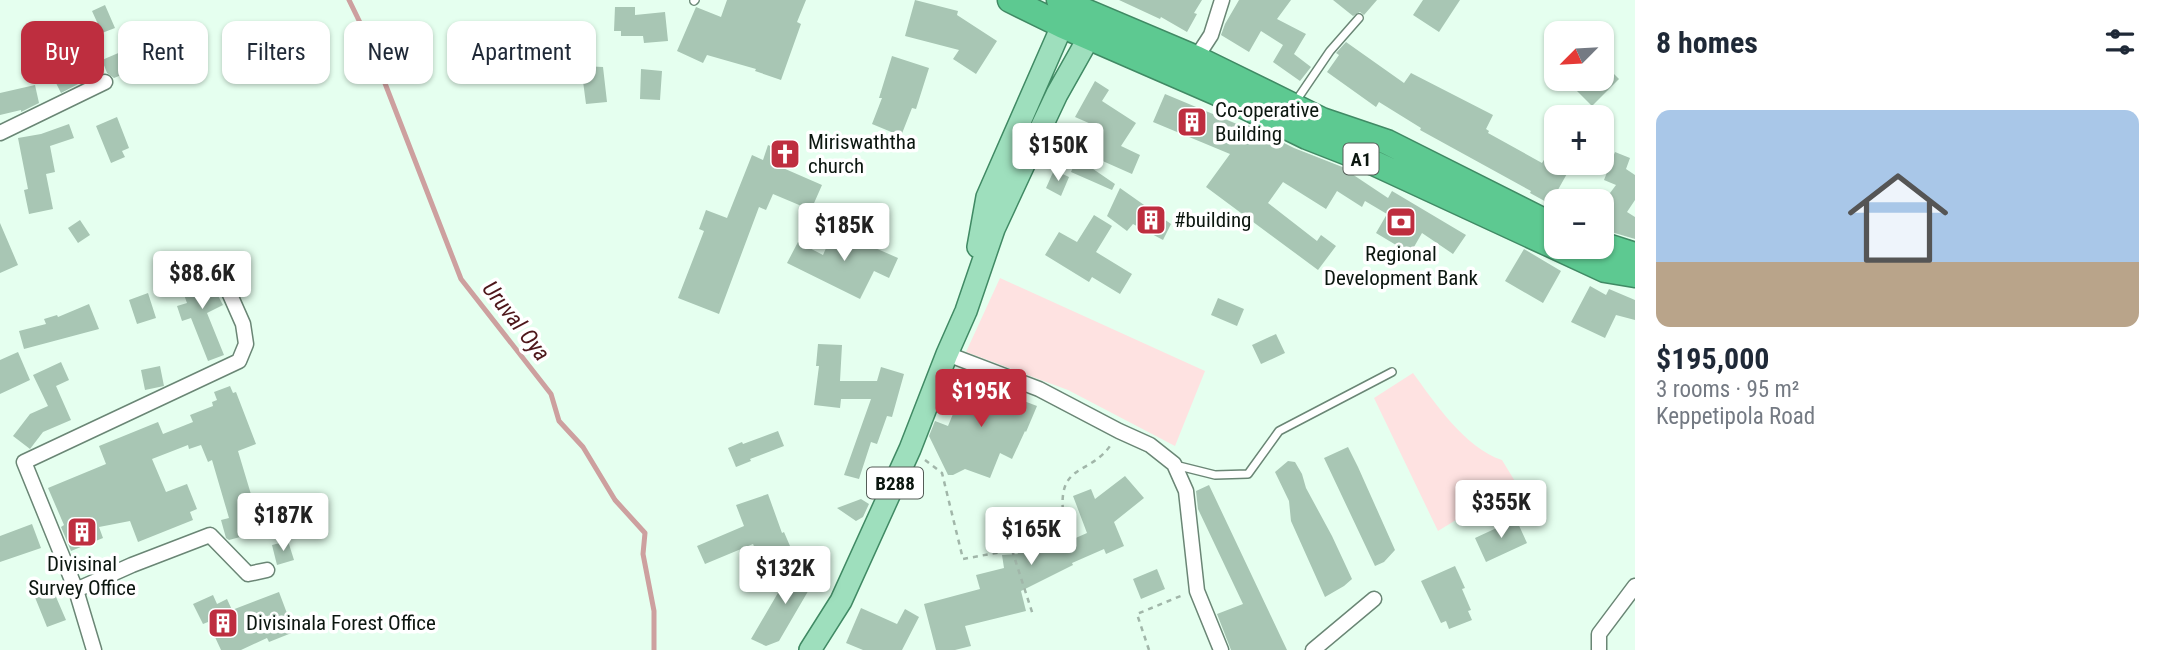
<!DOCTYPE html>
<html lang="en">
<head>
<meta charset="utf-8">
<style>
	body { margin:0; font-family:"Roboto Condensed",sans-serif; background:#f6f6f7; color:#1f2937; height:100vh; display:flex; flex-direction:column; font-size:26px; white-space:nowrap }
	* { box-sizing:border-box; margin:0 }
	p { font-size:23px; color:#747a83 }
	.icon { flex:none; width:38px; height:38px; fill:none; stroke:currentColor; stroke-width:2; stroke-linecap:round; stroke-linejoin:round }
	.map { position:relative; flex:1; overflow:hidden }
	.details { display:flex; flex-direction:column; background:#fff; width:525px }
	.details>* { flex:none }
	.banner { position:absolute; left:21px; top:21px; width:665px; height:63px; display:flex; gap:14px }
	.needle { width:46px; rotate:246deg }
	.buttons { position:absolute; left:1544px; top:21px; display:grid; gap:14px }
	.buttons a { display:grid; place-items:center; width:70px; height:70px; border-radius:14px; background:#fff; box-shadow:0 2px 5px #0004; font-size:35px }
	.price { position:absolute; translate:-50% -60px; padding:0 16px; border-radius:7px; background:#fff; color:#222; font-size:23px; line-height:46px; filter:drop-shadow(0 2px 4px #0008) }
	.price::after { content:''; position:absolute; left:50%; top:42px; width:21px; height:16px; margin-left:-10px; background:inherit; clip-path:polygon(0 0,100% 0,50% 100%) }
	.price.selected { background:#be2e3f; color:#fff }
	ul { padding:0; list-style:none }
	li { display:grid; align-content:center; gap:14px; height:371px; padding:0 21px }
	li span { display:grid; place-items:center; height:217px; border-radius:14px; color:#555 }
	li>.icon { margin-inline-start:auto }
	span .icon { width:126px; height:126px; fill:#fffc; stroke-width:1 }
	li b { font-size:30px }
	h2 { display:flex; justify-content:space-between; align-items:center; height:84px; padding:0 21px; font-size:30px }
	.chip { padding:0 24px; border-radius:14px; background:#fff; box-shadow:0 2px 5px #0004; font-size:24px; line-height:63px }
	.chip.selected { background:#be2e3f; color:#fff }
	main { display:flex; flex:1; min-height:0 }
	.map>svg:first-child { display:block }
	.green { fill:#fee2e1 }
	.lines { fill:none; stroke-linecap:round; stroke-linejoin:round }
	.stream { stroke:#cda09f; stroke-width:5 }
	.building { fill:#a8c6b4 }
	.lane-casing { stroke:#6a8675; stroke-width:10 }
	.street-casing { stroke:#6a8675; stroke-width:17 }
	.primary-casing { stroke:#408a64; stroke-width:24 }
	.highway-casing { stroke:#408a64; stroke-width:27 }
	.path { stroke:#a1b6a9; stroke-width:2.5; stroke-dasharray:5 5; stroke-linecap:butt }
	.lane { stroke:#fff; stroke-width:7 }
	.street { stroke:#fff; stroke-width:14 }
	.primary { stroke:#9edfbd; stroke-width:21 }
	.highway { stroke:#5dc991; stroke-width:24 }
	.labels { text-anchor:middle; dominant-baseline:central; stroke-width:7; stroke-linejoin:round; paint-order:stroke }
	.shield { fill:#fff; stroke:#545c57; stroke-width:2 }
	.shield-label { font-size:19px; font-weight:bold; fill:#0b160f }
	.poi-label { font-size:21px; fill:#0b160f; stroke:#fff; text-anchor:start }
	.water-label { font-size:23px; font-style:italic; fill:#4e161a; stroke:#fff }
</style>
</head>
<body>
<main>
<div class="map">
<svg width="1635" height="650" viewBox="0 0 1635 650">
	<rect width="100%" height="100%" fill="#e5ffef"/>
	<path class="green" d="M1000,278L1205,371L1175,446L1068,390L966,352Z
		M1413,373C1435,403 1465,448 1502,460L1516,483L1438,531L1374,398Z"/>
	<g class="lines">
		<path class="stream" d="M349,0L367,37L461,279L551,394L559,421L583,447L615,500L645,533L643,554L654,611V650"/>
	</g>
	<path class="building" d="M727,0H806L797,22L801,24L781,80L755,71L756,69L707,55L703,63L677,51L696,7L721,17Z
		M915,0L958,11L957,15L997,41L976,74L953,59L959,50L905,36Z
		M1119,0H1202L1194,13L1197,14L1187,32L1161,17L1160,19Z
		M1239,0H1291L1277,19L1306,34L1294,54L1311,67L1300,81L1273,62L1283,45L1261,31L1249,52L1221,35L1225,24Z
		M1333,0H1377L1364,15L1360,12L1353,16Z
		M1423,0H1460L1439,32L1413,15Z
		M105,5L115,28L102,33L92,11Z
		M615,7H635V15L665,12L668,41L644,43L643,36H621V31H614Z
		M56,26L67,49L46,58L35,35Z
		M1346,42L1404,83L1411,73L1493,115L1486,129L1489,131L1488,133L1542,163L1556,141V163H1573L1550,204L1530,193L1531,191L1420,130L1421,128L1379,102L1376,107L1327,72L1339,55L1336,53Z
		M123,51L131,71L114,78L107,73L102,60Z
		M892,56L929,68L916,109L912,108L901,136L872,124L882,98H879Z
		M1601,61L1619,79L1592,106L1565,79H1601Z
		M581,66L603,67L607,102L586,104Z
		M641,69L662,71L660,100L640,99Z
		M76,70L82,82L61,93L54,79Z
		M1095,81L1109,90L1102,101L1136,123L1121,146L1140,155L1132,174L1080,151L1091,124L1075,117Z
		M35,85L39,103L21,112V110L0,115V93Z
		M1165,94L1244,127L1246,124L1294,148L1350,170L1349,172L1388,198L1392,191L1466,235L1453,254L1422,233L1406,261L1392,252L1396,245L1376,233L1387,214L1365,201L1362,207L1337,191L1326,209L1283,182L1268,203L1317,241L1321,235L1336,246L1318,270L1206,187L1230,154L1153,122Z
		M117,117L129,148L122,151L125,157L111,163L96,126Z
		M69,124L74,138L50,146L55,172L46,174L53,209L29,214L24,190L28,189L18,138L41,134Z
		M768,145L789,154L783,168L822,185L811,210L773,194L766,210L759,207L719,314L678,298L704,231L699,229L706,210L727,218L752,155L763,160Z
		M1615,152L1630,158L1626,169L1635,175V200L1627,212L1635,217V239L1601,229V205L1616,185L1604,180Z
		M1077,158L1115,184L1112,190L1071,172Z
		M1054,170L1069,177L1061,196L1046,188Z
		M1120,188L1171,224L1163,240L1133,224L1127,231L1107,216Z
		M1094,215L1112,226L1096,252L1132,274L1120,294L1092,277L1089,282L1045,255L1059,232L1077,242Z
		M80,220L90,235L78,243L68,228Z
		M0,223L18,265L0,273Z
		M834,230L898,258L889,278L874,271L860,299L787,263L798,242L823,255Z
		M1524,249L1561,271L1543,303L1505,281Z
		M204,269L223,305L207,313L224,355L208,361L191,318L182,321L177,306L187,303L179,281Z
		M1590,286L1606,295L1609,289L1635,300V320L1616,315L1605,338L1571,322Z
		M148,293L156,318L137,324L129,300Z
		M1218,298L1244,309L1237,326L1211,315Z
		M89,304L99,329L24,349L19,331L46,324L44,319L57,315L58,317Z
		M1276,334L1285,353L1261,364L1252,345Z
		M818,344L842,345L840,381H877L881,367L904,374L892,417L887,416L877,444L871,442L859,479L844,475L871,399H841L840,408L814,405L819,366H816Z
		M18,352L30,380L0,394V360Z
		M61,362L69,380L56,386L71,420L43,432L30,449L13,436L30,414L48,406L33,375Z
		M160,366L164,386L145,390L141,370Z
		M956,375L1037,406L1026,432L1025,431L1012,459L1000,453L990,478L965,469L953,475H948L929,436L935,421L948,426L960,397L950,393Z
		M230,386L233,393L236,392L256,444L238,451L262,531L229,540L226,538L221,520L229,518L212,460L208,462L201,445L189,449L188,445L152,459L166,492L187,484L197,509L190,512L193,520L138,542L130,521L99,527L103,538L71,551L61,527L64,525L48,488L106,464L99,446L158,422L163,434L193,422L190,415L213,406L212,402L217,400L214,392Z
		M778,431L784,446L750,459L751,461L736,467L728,448L742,442L743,444Z
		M1348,447L1358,467L1395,550L1384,562L1375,566L1324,458Z
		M1288,461L1295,462L1302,474L1306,488L1332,536L1352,579L1344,586L1325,597L1291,521L1289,501L1275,472Z
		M1125,476L1144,498L1114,522L1124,546L1106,554L1104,549L1072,563L1073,565L1021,591L1026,611L965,626L971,646L955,650H936L924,604L980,589L976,575L1004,568L1002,555L1018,554L1008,534L1029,523L1038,541L1056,532L1062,544L1087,533L1073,496L1091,489L1095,499Z
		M1209,485L1287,650H1231L1217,614L1243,604L1198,509L1196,491Z
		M768,494L782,533L784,532L793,553L763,567L753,544L705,564L697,546L744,526L736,505Z
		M861,499L869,504L863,517L856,521L837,508Z
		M1516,519L1527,543L1486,562L1475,538Z
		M32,524L41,548L0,562V536Z
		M288,541L294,560L277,565L272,545Z
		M796,562L814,570L809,578L814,581L779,641L766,646L751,639Z
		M1455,566L1465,588L1462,589L1471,610L1468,611L1472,620L1449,629L1446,621L1441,623L1421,581Z
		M1157,569L1165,589L1141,599L1133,579Z
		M50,583L66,620L47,627L32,590Z
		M279,592L294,632L269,642L267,638L241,650H221L208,622L203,624L193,604L213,595L217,604L227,599L232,610Z
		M861,608L897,624L905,609L919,617L902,650H863L846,643Z"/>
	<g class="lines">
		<g class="lane-casing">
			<path id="lane" d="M694,1L695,0
				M1296,101L1330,51L1359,18
				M1175,465L1215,475L1248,474L1279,431L1392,372"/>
		</g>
		<g class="street-casing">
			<path id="street" d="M1196,58L1211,35L1222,0
				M0,133L105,82
				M947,354L1039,389L1119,431L1150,445L1174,464L1186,491L1197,591L1221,650
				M76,590L132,565L210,535L248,574L267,570
				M94,650L76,590L24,462L239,361L246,344L243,324L224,281
				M1313,650L1374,599
				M1599,650V634L1635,586"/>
		</g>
		<g class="primary-casing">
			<path id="primary" d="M978,247L987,197L1069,10
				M810,650L841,601L910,449L947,354L966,311L994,229L1033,145L1057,94L1097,23"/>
		</g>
		<g class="highway-casing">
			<path id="highway" d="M1010,0L1063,26L1217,93L1307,137L1376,164L1605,270L1635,275
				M1059,0L1196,58L1322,120L1387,142L1556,227
				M1601,244L1635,255"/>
		</g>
		<path class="path" d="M925,460L942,473L963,559L1012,550L1033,615
			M1064,520C1055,460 1090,478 1112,443
			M1149,650L1137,614L1183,595"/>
		<use href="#lane" class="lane"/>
		<use href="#street" class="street"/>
		<use href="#primary" class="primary"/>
		<use href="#highway" class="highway"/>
	</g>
	<defs>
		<g id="building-square" transform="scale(1.575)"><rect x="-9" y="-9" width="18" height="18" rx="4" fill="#be2e3f" stroke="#fff"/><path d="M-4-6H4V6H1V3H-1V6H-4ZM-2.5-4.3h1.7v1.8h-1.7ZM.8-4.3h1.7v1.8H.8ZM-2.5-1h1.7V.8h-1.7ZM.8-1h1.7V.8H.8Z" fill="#fff"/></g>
		<g id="church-square" transform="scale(1.575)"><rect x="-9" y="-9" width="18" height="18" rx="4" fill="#be2e3f" stroke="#fff"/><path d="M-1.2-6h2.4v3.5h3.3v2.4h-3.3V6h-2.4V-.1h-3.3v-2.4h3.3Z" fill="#fff"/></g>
		<g id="bank-square" transform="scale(1.575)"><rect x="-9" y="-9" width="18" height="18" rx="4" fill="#be2e3f" stroke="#fff"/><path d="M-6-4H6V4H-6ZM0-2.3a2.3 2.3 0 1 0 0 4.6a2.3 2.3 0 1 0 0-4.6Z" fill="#fff"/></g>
	</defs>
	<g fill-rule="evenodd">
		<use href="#building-square" x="1192" y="122"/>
		<use href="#church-square" x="785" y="154"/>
		<use href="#building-square" x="1151" y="220"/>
		<use href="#bank-square" x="1401" y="222"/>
		<use href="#building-square" x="82" y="532"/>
		<use href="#building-square" x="223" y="623"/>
	</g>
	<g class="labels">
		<g class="shield">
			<rect x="1343.5" y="143.5" width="35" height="31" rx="5"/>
			<rect x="867" y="467.5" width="56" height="31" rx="5"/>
		</g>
		<g class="shield-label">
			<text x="1361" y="159">A1</text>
			<text x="895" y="483">B288</text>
		</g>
		<g class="poi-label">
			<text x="1215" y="110">Co-operative<tspan x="1215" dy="24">Building</tspan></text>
			<text x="808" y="142">Miriswaththa<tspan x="808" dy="24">church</tspan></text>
			<text x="1174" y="220">#building</text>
			<text x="1401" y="254" text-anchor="middle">Regional<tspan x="1401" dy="24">Development Bank</tspan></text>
			<text x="82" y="564" text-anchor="middle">Divisinal<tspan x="82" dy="24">Survey Office</tspan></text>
			<text x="246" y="623">Divisinala Forest Office</text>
		</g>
		<g class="water-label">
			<text transform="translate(516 321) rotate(52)">Uruval Oya</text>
		</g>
	</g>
</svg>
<div class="buttons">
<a><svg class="needle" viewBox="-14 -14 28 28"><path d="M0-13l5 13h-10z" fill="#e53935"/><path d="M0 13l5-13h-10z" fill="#747a83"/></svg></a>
<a>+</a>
<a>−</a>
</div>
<b class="price" style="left:1058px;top:183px">$150K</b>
<b class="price" style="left:844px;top:263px">$185K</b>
<b class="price" style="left:202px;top:311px">$88.6K</b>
<b class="price selected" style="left:981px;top:429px">$195K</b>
<b class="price" style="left:1501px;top:540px">$355K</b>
<b class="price" style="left:283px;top:553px">$187K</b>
<b class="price" style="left:1031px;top:567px">$165K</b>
<b class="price" style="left:785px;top:606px">$132K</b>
<div class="banner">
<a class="chip selected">Buy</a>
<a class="chip">Rent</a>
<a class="chip">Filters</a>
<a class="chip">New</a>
<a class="chip">Apartment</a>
</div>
</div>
<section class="details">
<h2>8 homes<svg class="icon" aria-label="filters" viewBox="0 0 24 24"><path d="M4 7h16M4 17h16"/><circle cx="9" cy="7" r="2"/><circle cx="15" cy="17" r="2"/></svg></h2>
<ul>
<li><span style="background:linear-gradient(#a9c7e8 70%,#b9a48a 0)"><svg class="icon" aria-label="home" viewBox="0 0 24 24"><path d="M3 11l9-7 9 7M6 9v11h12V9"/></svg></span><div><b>$195,000</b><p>3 rooms · 95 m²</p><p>Keppetipola Road</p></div></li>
</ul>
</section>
</main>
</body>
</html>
